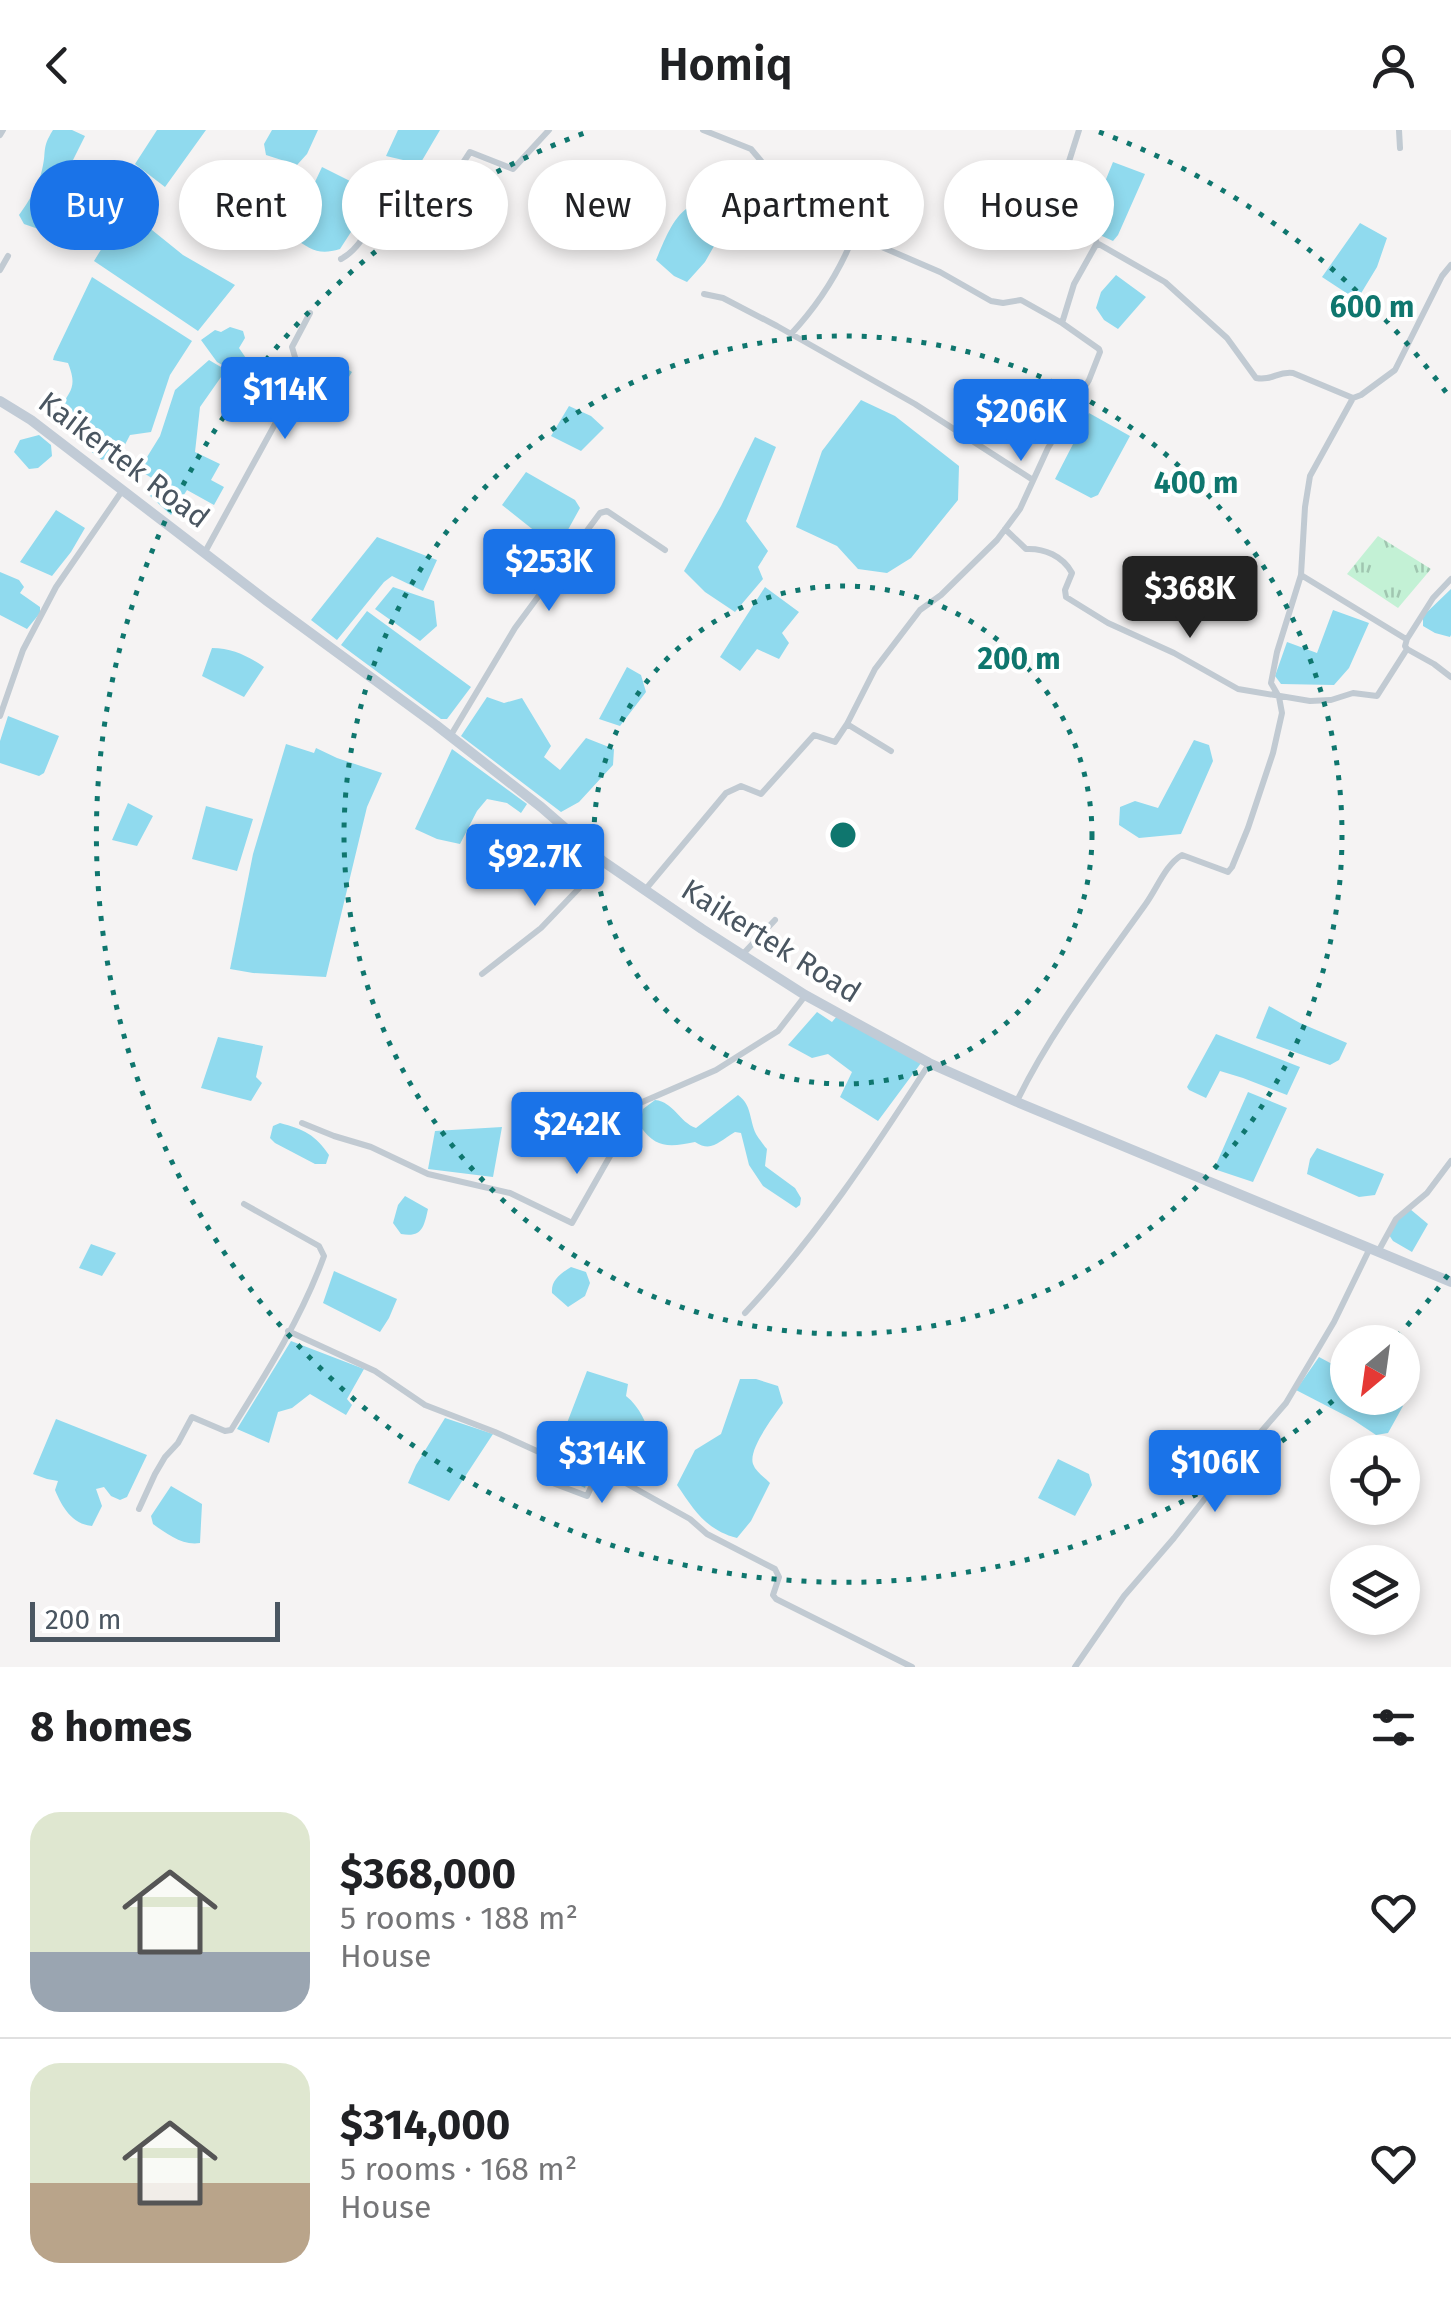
<!DOCTYPE html>
<html lang="en">
<head>
<meta charset="utf-8">
<style>
	body { margin:0; font-family:"Fira Sans",sans-serif; background:#f2f2f2; color:#202124; height:100vh; display:flex; flex-direction:column; font-size:38px; white-space:nowrap }
	* { box-sizing:border-box; margin:0 }
	p { font-size:32px; color:#757577 }
	.icon { flex:none; width:55px; height:55px; fill:none; stroke:currentColor; stroke-width:2; stroke-linecap:round; stroke-linejoin:round }
	.map { position:relative; height:1537px; overflow:hidden }
	.sheet { display:flex; flex-direction:column; background:#fff; flex:1 }
	.sheet>* { flex:none }
	.top-card { position:absolute; left:30px; top:30px; width:1392px; height:90px; display:flex; gap:20px }
	.needle { width:65px; rotate:209deg }
	.buttons { position:absolute; left:1330px; top:1195px; display:grid; gap:20px }
	.buttons a { display:grid; place-items:center; width:90px; height:90px; border-radius:50%; background:#fff; box-shadow:0 5px 15px #0003; font-size:50px }
	.scale { position:absolute; left:30px; bottom:25px; width:250px; box-sizing:border-box; padding-left:10px; border:5px solid #4a5661; border-top:0; font-size:28px; line-height:35px; white-space:nowrap; color:#4a5661; -webkit-text-stroke:8px #fff; paint-order:stroke }
	.price { position:absolute; translate:-50% -85px; padding:0 22px; border-radius:10px; background:#1a73e8; color:#fff; font-size:32px; line-height:65px; filter:drop-shadow(0 2px 5px #0008) }
	.price::after { content:''; position:absolute; left:50%; top:60px; width:30px; height:22px; margin-left:-15px; background:inherit; clip-path:polygon(0 0,100% 0,50% 100%) }
	.price.selected { background:#222; color:#fff }
	ul { padding:0; list-style:none }
	li { display:flex; align-items:center; gap:30px; height:250px; padding:0 30px }
	li+li { border-top:2px solid #e0e0e0 }
	li span { display:grid; place-items:center; flex:none; width:280px; height:200px; border-radius:30px; color:#555 }
	li>.icon { margin-inline-start:auto }
	span .icon { width:120px; height:120px; fill:#fffc; stroke-width:1 }
	li b { font-size:42px }
	h2 { display:flex; justify-content:space-between; align-items:center; height:120px; padding:0 30px; font-size:42px }
	.tag { padding:0 35px; border-radius:45px; background:#fff; box-shadow:0 5px 15px #0003; font-size:35px; line-height:90px }
	.tag.selected { background:#1a73e8; color:#fff }
	header { display:flex; justify-content:space-between; align-items:center; height:130px; padding:0 30px; background:#fff; font-size:45px; font-weight:600 }
	.map>svg:first-child { display:block }
	.park { fill:url(#park-tufts) }
	.water { fill:#90daee }
	.lines { fill:none; stroke-linecap:round; stroke-linejoin:round }
	.minor { stroke:#c1cad2; stroke-width:6 }
	.secondary { stroke:#c1cbd6; stroke-width:10 }
	.ring { fill:none; stroke:#0f766e; stroke-width:5; stroke-dasharray:5 10 }
	.labels { text-anchor:middle; dominant-baseline:central; stroke-width:8; stroke-linejoin:round; paint-order:stroke }
	.street-label { font-size:30px; fill:#4a5661; stroke:#fff }
	.centre { fill:#0f766e; stroke:#fff; stroke-width:5 }
	.ring-label { font-size:30px; text-anchor:middle; font-weight:bold; fill:#0f766e; stroke:#fff; stroke-width:8; stroke-linejoin:round; paint-order:stroke }
</style>
</head>
<body>
<header><svg class="icon" aria-label="back" viewBox="0 0 24 24"><path d="M15 5l-7 7 7 7"/></svg>Homiq<svg class="icon" aria-label="person" viewBox="0 0 24 24"><circle cx="12" cy="8" r="4"/><path d="M4 21q1-7 8-7t8 7"/></svg></header>
<div class="map">
<svg width="1451" height="1537" viewBox="0 0 1451 1537">
	<defs>
		<pattern id="park-tufts" width="24" height="20" patternUnits="userSpaceOnUse" patternTransform="scale(2.5)"><rect width="24" height="20" fill="#c3f1d5"/><path d="M3 7l-1-3M5 7V3M7 7l1-3M15 17l-1-3M17 17v-4M19 17l1-3" fill="none" stroke="#a0c6b0"/></pattern>
	</defs>
	<rect width="100%" height="100%" fill="#f5f3f3"/>
	<path class="park" d="M1378,406L1431,439L1398,478L1347,444Z"/>
	<path class="water" d="M53,0H72L85,6L67,42C77,72 66,76 48,99L44,101L24,94L19,85C29,71 38,57 42,40C47,21 41,19 53,0Z
		M157,0H206L165,57L135,34Z
		M272,0H318L307,24L297,35L266,25L264,14Z
		M398,0H440L420,34L386,26Z
		M267,32L295,41L282,68L257,55Z
		M1113,32L1145,44L1118,105L1113,111L1102,106L1089,91Z
		M322,37L358,55L373,68L340,119C318,126 311,119 292,107L299,86Z
		M406,75L424,83L435,91C429,109 420,116 401,120L385,104Z
		M691,76L726,95L705,132L687,152L674,146L656,130C664,112 673,85 691,76Z
		M126,79L183,125L235,155L198,201L94,131Z
		M1360,93L1387,108L1377,137L1357,170L1322,147Z
		M1116,145L1146,167L1118,199L1104,190L1096,178L1101,162Z
		M92,147L192,211L170,245L151,302L130,305L117,330L108,326L102,330L66,302L62,298L58,280C72,260 77,256 68,233L53,230L54,226Z
		M230,197L243,201L245,208L239,218L250,234L238,244L217,232L201,210L215,200L221,202Z
		M209,230L226,240L200,277L195,322L220,334L211,350L224,357L214,375L187,360L171,385L149,365L158,352L139,340L160,306L175,260Z
		M328,232L338,233L352,242L339,263L319,250C319,241 321,237 328,232Z
		M861,270L895,286L959,336L958,370L911,428L887,443L858,439L837,416L796,397L822,321Z
		M569,276L591,286L604,298L581,321L551,306Z
		M1089,283L1130,306L1098,365L1091,368L1055,349Z
		M39,305L51,315L52,326L38,338L29,339L14,322L20,310Z
		M755,307L776,317L746,391L768,421L758,437L763,449L735,482L705,462L684,441L721,376Z
		M526,342L575,370L580,378L564,407L551,414L502,375Z
		M56,380L85,398L71,422L52,446L20,432Z
		M377,407L437,430L423,461L392,446L384,452L337,510L311,490Z
		M0,442L19,450L24,457L20,463L40,477V483L27,499L0,485Z
		M393,457L434,471L437,496L420,511L375,479Z
		M765,457L799,482L782,503L789,513L779,529L757,519L740,541L720,527Z
		M1451,459V505L1450,507L1435,503L1423,496V486Z
		M1333,480L1369,493L1349,538L1334,555L1281,554L1275,546L1287,512L1317,523Z
		M367,481L471,557L447,589H441L341,515Z
		M212,518C232,518 248,526 264,537L244,567L202,546Z
		M627,537L641,545L646,562L620,596L599,589Z
		M487,567L504,573L522,568L551,616L544,627L560,640L586,608L614,619L613,635L579,672L561,682L461,606Z
		M8,586L59,606L44,643L39,646L0,633V611Z
		M1194,610L1209,615L1213,631L1181,704L1139,708L1119,695L1120,677L1135,671L1158,678Z
		M286,614L314,623L316,618L337,628L382,643L367,677L326,847L253,843L230,839L253,724Z
		M452,619L527,674L521,683L507,673L487,669L477,681L460,714L437,709L415,699Z
		M128,673L153,686L137,716L112,710Z
		M206,676L253,689L237,741L192,729Z
		M1269,876L1300,893L1347,913L1339,930L1330,935L1256,908Z
		M817,882L832,892L837,886L921,933L878,991L840,967L852,942L828,924L812,928L788,915Z
		M1216,904L1300,937L1287,965L1243,948L1220,941L1206,968L1189,960L1187,957Z
		M218,907L263,916L256,947L262,953L251,971L201,958Z
		M1248,962L1287,978L1253,1052L1214,1039Z
		M738,965C752,975 749,989 756,1004C757,1006 765,1017 767,1019L765,1036L795,1058L801,1068L800,1075L796,1078L763,1056L749,1035L741,1003L735,1002C719,1011 712,1023 695,1012C670,1017 656,1019 640,996L643,979L655,970C674,972 679,992 696,998Z
		M280,993C303,999 316,1005 329,1025L326,1034H315L275,1013L270,1008L273,996Z
		M502,997L493,1047L428,1039L435,1001Z
		M1317,1018L1384,1044L1375,1065L1359,1067L1307,1044L1310,1029Z
		M405,1066L428,1079C424,1097 422,1108 401,1104L393,1093L398,1075Z
		M1410,1079L1428,1094L1412,1122L1393,1111L1389,1105L1395,1092Z
		M91,1114L116,1123L102,1146L79,1138Z
		M571,1137L586,1142L590,1153L585,1166L568,1177L552,1163C551,1150 560,1144 571,1137Z
		M334,1141L397,1169L389,1188L380,1202L323,1173Z
		M291,1211L364,1239L347,1269L352,1275L346,1285L310,1264L292,1278L278,1282L269,1313L237,1299Z
		M1319,1227L1347,1242L1348,1268C1366,1268 1390,1262 1403,1276L1388,1303L1376,1305L1352,1289L1296,1260Z
		M587,1241L628,1254L626,1266C640,1277 646,1293 652,1310L640,1332L616,1335L594,1330L585,1358L552,1342L562,1306Z
		M740,1249H756L778,1256L783,1273C774,1286 748,1319 753,1334C756,1342 764,1347 770,1353L751,1391L737,1408C706,1400 694,1380 677,1355L695,1320L721,1304Z
		M445,1288L493,1304L449,1371L408,1353L416,1335Z
		M56,1289L147,1325L127,1367L120,1370L111,1366L104,1357L96,1359L102,1376L92,1396C72,1394 62,1377 55,1360L58,1351L47,1349L33,1344Z
		M1058,1329L1089,1344L1092,1355L1075,1386L1038,1368Z
		M171,1356L202,1374L200,1413C183,1416 167,1404 153,1394L151,1386Z"/>
	<g class="lines">
		<path class="minor" d="M703,0L751,19L788,63L814,83L854,105L940,142L991,171L1003,173L1021,170L1062,193
			M1399,0L1400,18
			M0,5L3,0
			M1097,113L1165,152L1227,208L1256,248C1273,251 1277,241 1293,243L1353,268L1361,265L1395,240L1442,146L1451,135
			M341,129C370,114 381,65 400,40L420,48L437,47L450,53L470,22L513,39L549,0
			M0,140L8,126
			M704,164L723,168L777,196L915,274L1033,350
			M791,204C819,174 839,143 854,105
			M1005,399L1026,419C1044,418 1063,426 1072,443L1065,460L1066,467L1108,493L1174,523L1238,559L1310,571L1331,570L1353,563L1377,566L1407,519L1405,516L1407,509L1433,468L1451,449
			M205,422L298,252L300,244L292,217L310,183
			M1301,445L1406,509
			M1407,519L1434,534L1451,547
			M0,586L23,520L56,457L122,361
			M451,605L515,498L600,383L607,381L665,420
			M891,621L847,594L875,539L920,480L941,465L997,410L1020,379L1048,318L1089,250L1100,222L1099,219L1062,193L1074,154L1097,113L1082,85L1057,69L1079,0
			M645,760L726,663L741,656L761,664L814,605L835,612L847,594
			M743,824L775,790
			M482,844L541,798L604,732
			M1017,971C1051,901 1100,838 1145,775C1157,759 1165,735 1182,725L1228,742L1232,737L1248,698L1273,623L1282,583L1279,567L1271,553L1277,522L1301,445L1305,377L1310,346L1353,268
			M302,993L334,1006L371,1017L428,1044L510,1063L572,1093L618,1012L627,986L640,973L716,940L778,901L805,866
			M1379,1120L1396,1089L1427,1063L1451,1031
			M745,1183C816,1107 873,1021 929,934
			M288,1201L375,1241L425,1275L495,1302L550,1327L552,1333L548,1348L550,1352L587,1366L598,1342L604,1341L690,1389L707,1404L775,1439L779,1447L773,1465L776,1469L912,1537
			M139,1379L155,1344L165,1327L178,1313L192,1287L225,1301L231,1300C266,1244 302,1187 324,1126L319,1116L244,1074
			M1075,1537L1124,1466L1174,1408L1221,1348L1286,1273L1334,1192L1370,1118"/>
		<path class="secondary" d="M0,271L31,290L267,471L436,595L541,677L604,732L702,799L805,865L929,933L1017,972L1451,1152"/>
	</g>
	<g class="ring">
		<circle cx="843" cy="705" r="249"/>
		<circle cx="843" cy="705" r="499"/>
		<path d="M1448 1145A748 748 0 0 1 1394 1210M1344 1261A748 748 0 1 1 587 2M1099 2A748 748 0 0 1 1448 265"/>
	</g>
	<g class="labels">
		<g class="street-label">
			<text transform="translate(124 330) rotate(37)">Kaikertek Road</text>
			<text transform="translate(771 811) rotate(32)">Kaikertek Road</text>
		</g>
	</g>
	<circle cx="843" cy="705" r="15" class="centre"/>
	<g class="ring-label">
		<text x="1372" y="187">600 m</text>
		<text x="1196" y="363">400 m</text>
		<text x="1019" y="539">200 m</text>
	</g>
</svg>
<div class="buttons">
<a><svg class="needle" viewBox="-14 -14 28 28"><path d="M0-13l5 13h-10z" fill="#e53935"/><path d="M0 13l5-13h-10z" fill="#757577"/></svg></a>
<a><svg class="icon" aria-label="locate" viewBox="0 0 24 24"><circle cx="12" cy="12" r="6"/><path d="M12 2v4M12 18v4M2 12h4M18 12h4"/></svg></a>
<a><svg class="icon" aria-label="layers" viewBox="0 0 24 24"><path d="M12 4l9 5-9 5-9-5zM3 14l9 5 9-5"/></svg></a>
</div>
<div class="scale">200 m</div>
<b class="price" style="left:285px;top:312px">$114K</b>
<b class="price" style="left:1021px;top:334px">$206K</b>
<b class="price" style="left:549px;top:484px">$253K</b>
<b class="price selected" style="left:1190px;top:511px">$368K</b>
<b class="price" style="left:535px;top:779px">$92.7K</b>
<b class="price" style="left:577px;top:1047px">$242K</b>
<b class="price" style="left:602px;top:1376px">$314K</b>
<b class="price" style="left:1215px;top:1385px">$106K</b>
<div class="top-card">
<a class="tag selected">Buy</a>
<a class="tag">Rent</a>
<a class="tag">Filters</a>
<a class="tag">New</a>
<a class="tag">Apartment</a>
<a class="tag">House</a>
</div>
</div>
<section class="sheet">
<h2>8 homes<svg class="icon" aria-label="filters" viewBox="0 0 24 24"><path d="M4 7h16M4 17h16"/><circle cx="9" cy="7" r="2"/><circle cx="15" cy="17" r="2"/></svg></h2>
<ul>
<li><span style="background:linear-gradient(#dfe7d0 70%,#9aa5b1 0)"><svg class="icon" aria-label="home" viewBox="0 0 24 24"><path d="M3 11l9-7 9 7M6 9v11h12V9"/></svg></span><div><b>$368,000</b><p>5 rooms · 188 m²</p><p>House</p></div><svg class="icon" aria-label="heart" viewBox="0 0 24 24"><path d="M12 20l-8-8c-3-5 5-10 8-4 3-6 11-1 8 4z"/></svg></li>
<li><span style="background:linear-gradient(#dfe7d0 60%,#b9a48a 0)"><svg class="icon" aria-label="home" viewBox="0 0 24 24"><path d="M3 11l9-7 9 7M6 9v11h12V9"/></svg></span><div><b>$314,000</b><p>5 rooms · 168 m²</p><p>House</p></div><svg class="icon" aria-label="heart" viewBox="0 0 24 24"><path d="M12 20l-8-8c-3-5 5-10 8-4 3-6 11-1 8 4z"/></svg></li>
</ul>
</section>
</body>
</html>
